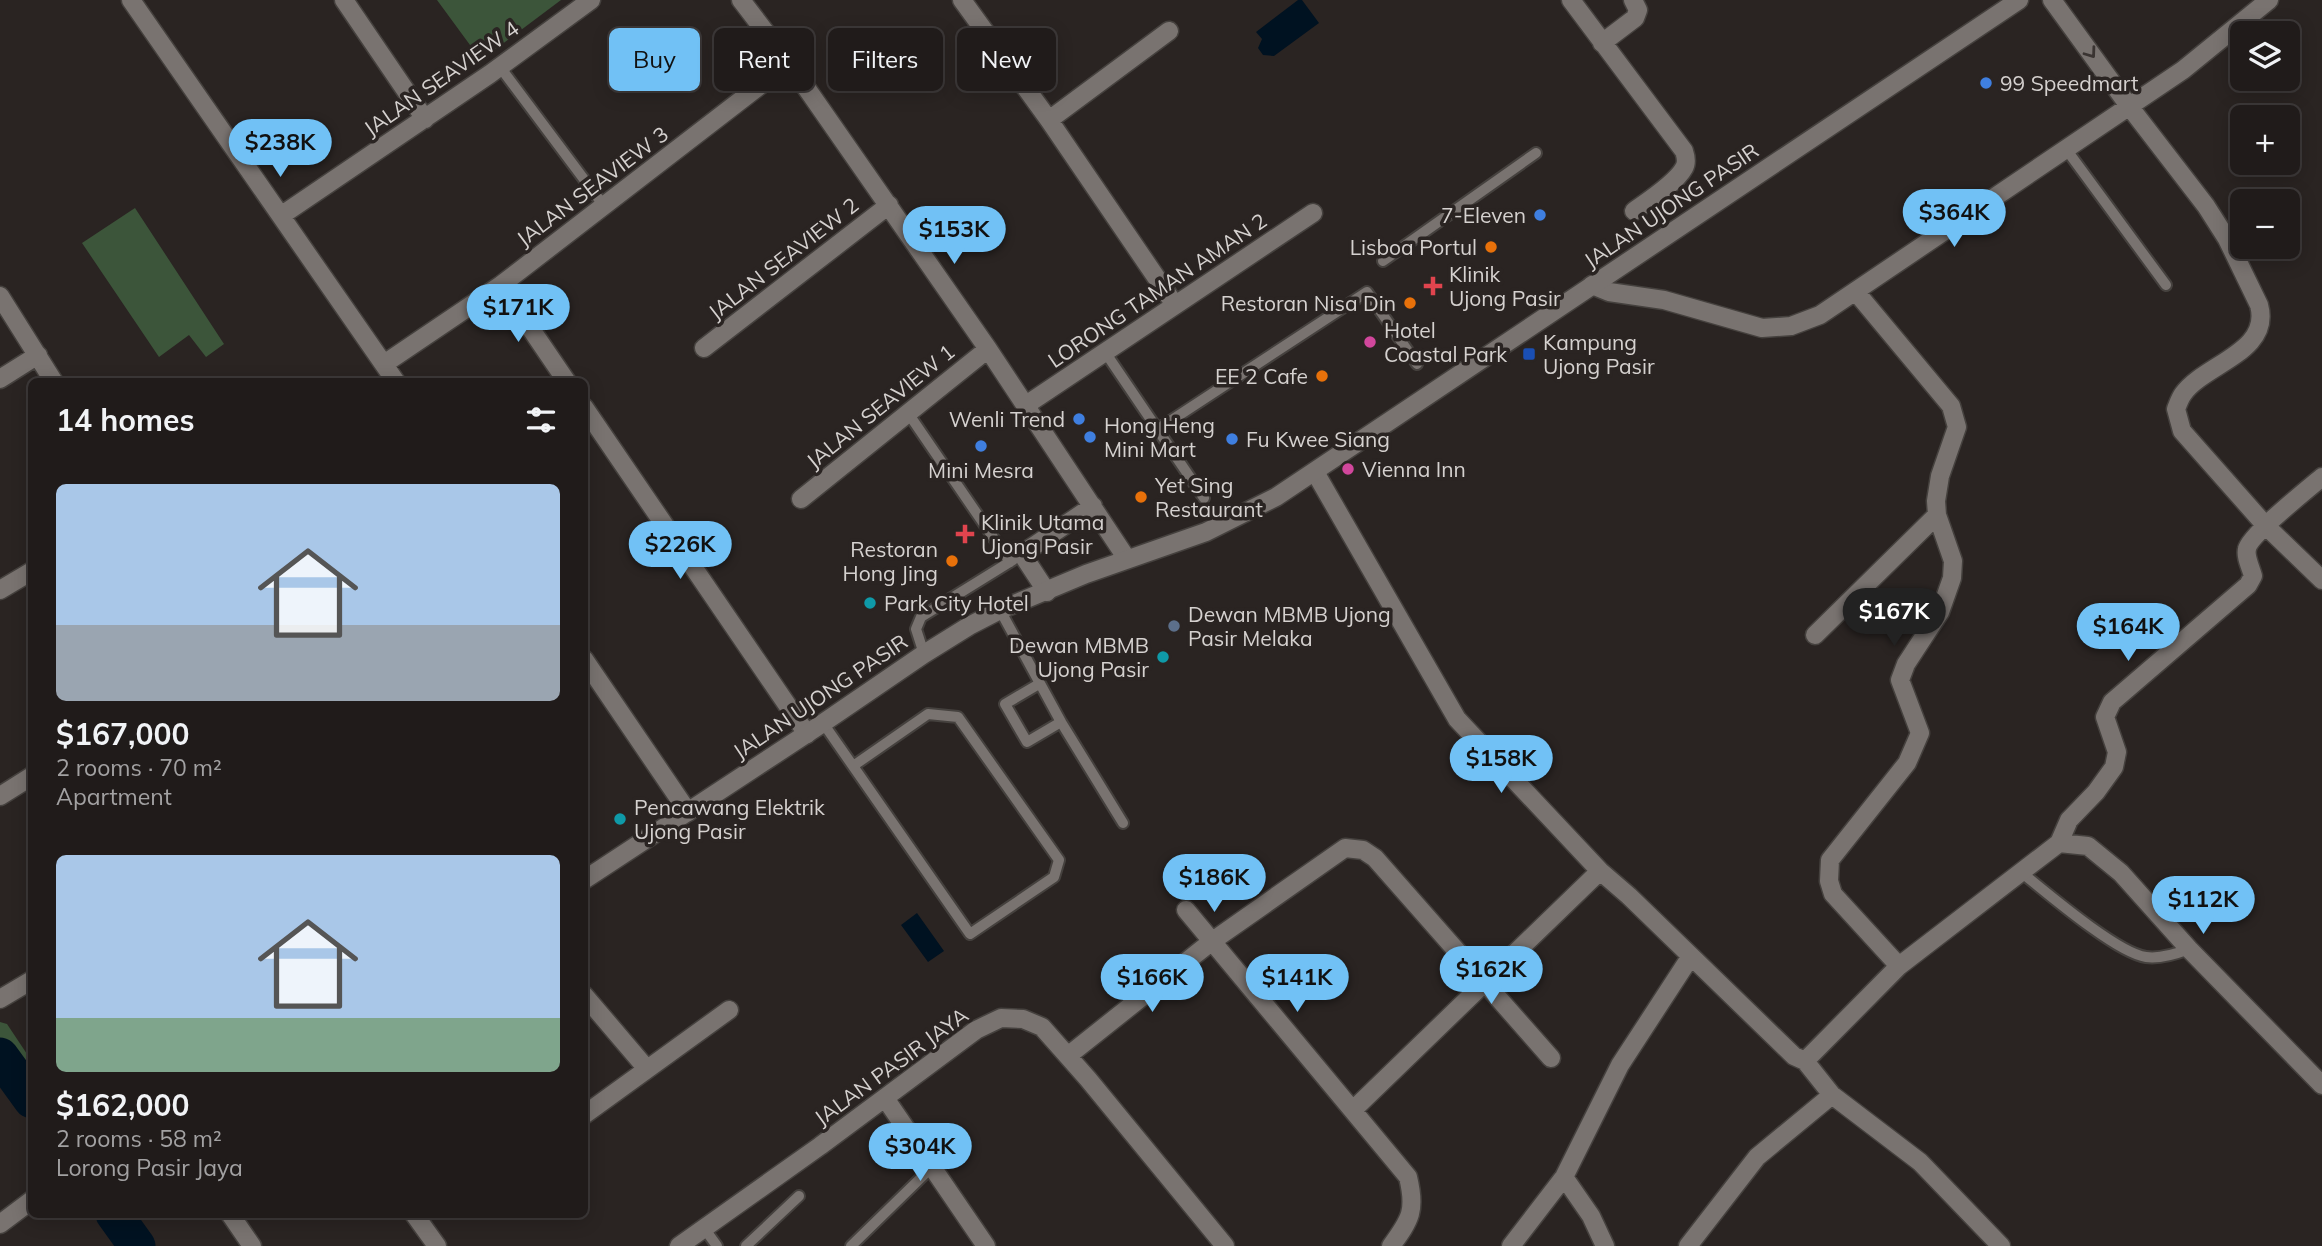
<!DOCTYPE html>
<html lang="en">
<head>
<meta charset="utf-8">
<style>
	body { margin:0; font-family:Mulish,sans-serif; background:#2d2827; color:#f1f3f6; height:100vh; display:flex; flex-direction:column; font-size:26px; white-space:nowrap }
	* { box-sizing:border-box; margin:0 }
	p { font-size:23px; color:#a2a1a2 }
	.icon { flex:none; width:38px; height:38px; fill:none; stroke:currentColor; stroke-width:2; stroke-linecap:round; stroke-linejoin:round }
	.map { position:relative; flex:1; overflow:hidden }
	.details { position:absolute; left:28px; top:378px; width:560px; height:840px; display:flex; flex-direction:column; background:#201b1a; border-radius:10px; box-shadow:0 4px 18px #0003,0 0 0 2px #3d3939 }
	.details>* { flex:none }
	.hud { position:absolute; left:609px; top:28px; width:665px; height:63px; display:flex; gap:14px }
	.tools { position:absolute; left:2230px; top:21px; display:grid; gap:14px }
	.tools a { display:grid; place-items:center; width:70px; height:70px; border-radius:10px; background:#201b1a; box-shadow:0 4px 18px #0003,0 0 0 2px #3d3939; font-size:35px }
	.price { position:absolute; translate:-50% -60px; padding:0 16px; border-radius:24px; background:#71c1f5; color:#111; font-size:23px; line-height:46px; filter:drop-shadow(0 2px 4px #0008) }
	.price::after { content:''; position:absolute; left:50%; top:42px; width:21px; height:16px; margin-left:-10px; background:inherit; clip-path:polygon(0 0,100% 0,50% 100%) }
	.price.current { background:#222; color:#fff }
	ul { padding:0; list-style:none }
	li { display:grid; align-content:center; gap:14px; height:371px; padding:0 28px }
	li span { display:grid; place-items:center; height:217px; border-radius:10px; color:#555 }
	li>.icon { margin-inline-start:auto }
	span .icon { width:126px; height:126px; fill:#fffc; stroke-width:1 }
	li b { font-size:30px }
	h2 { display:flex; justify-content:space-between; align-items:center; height:84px; padding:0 28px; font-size:30px }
	.tag { padding:0 24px; border-radius:10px; background:#201b1a; box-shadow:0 4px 18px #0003,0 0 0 2px #3d3939; font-size:24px; line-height:63px }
	.tag.current { background:#71c1f5; color:#111 }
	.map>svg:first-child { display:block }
	.green { fill:#3c553a }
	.water { fill:#001221 }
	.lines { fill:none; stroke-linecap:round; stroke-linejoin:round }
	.river { stroke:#001221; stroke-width:37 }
	.service-casing { stroke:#45413e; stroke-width:14 }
	.minor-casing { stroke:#45413e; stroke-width:21 }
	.secondary-casing { stroke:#45413e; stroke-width:21 }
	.service { stroke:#797370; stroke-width:10 }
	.minor { stroke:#797370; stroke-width:18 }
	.secondary { stroke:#797370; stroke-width:18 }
	.oneway { stroke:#3a3432 }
	.shop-dot { fill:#3f7fe0; stroke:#2a2422; stroke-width:2.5 }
	.food-dot { fill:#e8710a; stroke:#2a2422; stroke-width:2.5 }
	.health-dot { fill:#e0444e; stroke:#2a2422; stroke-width:2.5 }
	.hotel-dot { fill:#d1479c; stroke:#2a2422; stroke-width:2.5 }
	.transit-dot { fill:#1a4fb4; stroke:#2a2422; stroke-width:2.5 }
	.culture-dot { fill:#0f9aa8; stroke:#2a2422; stroke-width:2.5 }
	.service-dot { fill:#5c6f8a; stroke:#2a2422; stroke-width:2.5 }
	.labels { text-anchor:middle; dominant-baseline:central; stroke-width:7; stroke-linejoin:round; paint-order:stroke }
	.street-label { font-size:21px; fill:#d5d1cf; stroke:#2a2422 }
	.poi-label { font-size:21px; fill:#d5d1cf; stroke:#2a2422; text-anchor:start }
</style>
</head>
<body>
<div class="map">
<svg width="2322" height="1246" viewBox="0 0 2322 1246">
	<rect width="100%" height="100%" fill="#2a2422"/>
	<path class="green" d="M437,0H561L481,60Z
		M135,208L224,344L206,357L189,335L159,357L82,243Z
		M0,1022L7,1024L31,1060L30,1085L24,1086L0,1048Z"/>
	<path class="water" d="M1298,0H1302L1319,23L1274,56L1263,55L1258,48L1262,39L1256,32Z
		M917,913L944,951L928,962L901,925Z"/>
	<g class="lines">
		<path class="river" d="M0,1056L32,1100
			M114,1214L137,1246"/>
		<g class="service-casing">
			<path id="service" d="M500,67L604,206
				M2066,149L2166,285
				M1383,261L1536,153
				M1105,352L1204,498
				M908,413L1010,562
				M1158,429L1367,292L1417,364
				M1000,610L1061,722L1027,742L1005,704L1039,684
				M924,654L916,629L921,617L1013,560
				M1061,722L1123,823
				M823,723L970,934L1054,877L1059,860L958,717L928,714L853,766
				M2021,872C2047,893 2117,953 2146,957C2161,959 2176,954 2189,949
				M704,1228L717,1246
				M746,1246L799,1196
				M851,1246L932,1167"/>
		</g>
		<g class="minor-casing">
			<path id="minor" d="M131,0L396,382
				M344,0L425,119
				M741,0L789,63L988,349L1127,559
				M962,0L1049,120L1175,305
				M1571,0L1684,151C1686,157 1687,163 1684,168C1676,183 1648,201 1634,211
				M2052,0L2129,106L2206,206L2227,239L2259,305C2272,352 2204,364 2183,394C2180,398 2178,404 2176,409L2182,431L2266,526L2322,580
				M1602,43L1635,18L1638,10L1633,0
				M1049,120L1169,31
				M282,215L490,74L591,0
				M501,285L567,382
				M1592,285L1609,292L1664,300L1762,328L1791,326L1820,315L2183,70L2269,0
				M1856,292L1951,406L1957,427L1940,476L1936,501L1937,515L1953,561L1952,578L1940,612L1906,664L1900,680L1920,733L1907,763L1830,860L1829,881L1833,894L1899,966
				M0,296L54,382
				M704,348L889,205
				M384,364L501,285L789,63
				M0,379L38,355
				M1026,405L1313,213
				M584,407L807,734
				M1315,472L1457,719L1600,871L1629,896L1794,1056L1805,1061L1899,966L2059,843L2069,820L2096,792L2114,767L2117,752L2105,717L2112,702L2248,585L2253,576C2251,568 2245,557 2247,549C2249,536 2309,488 2322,477
				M801,499L988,349
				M0,590L32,571
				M1047,592L1022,554L1093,506
				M1815,635L1937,515
				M584,659L688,812
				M0,796L32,776
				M2059,843L2088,846L2121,873L2189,949L2322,1085
				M1186,910L1408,1177C1416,1210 1411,1219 1391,1246
				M584,995L647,1069
				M0,999L32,980
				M1069,1055L1211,942L1345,848L1363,850L1375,858L1551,1058
				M1805,1061L1832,1095L1920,1162L2001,1246
				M885,1098L986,1246
				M1353,1110L1600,871
				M584,1115L729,1010
				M1564,1177L1591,1216L1605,1246
				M230,1214L252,1246
				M414,1214L437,1246
				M679,1246L820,1146L976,1030L1001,1018L1023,1019L1042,1027L1088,1079L1225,1246
				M1511,1246L1564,1177L1620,1065L1691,956
				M1688,1246L1757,1157L1832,1095"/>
		</g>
		<g class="secondary-casing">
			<path id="secondary" d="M584,880L823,723L924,654L969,626L1000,610L1086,574L1206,532L1276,497L2019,0
				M0,1224L32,1200"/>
		</g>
		<use href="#service" class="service"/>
		<use href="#minor" class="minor"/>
		<use href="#secondary" class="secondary"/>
	</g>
	<defs><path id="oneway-chevron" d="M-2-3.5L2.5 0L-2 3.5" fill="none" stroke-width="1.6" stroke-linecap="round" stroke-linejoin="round" transform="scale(1.75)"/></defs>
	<use class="oneway" href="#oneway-chevron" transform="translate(2091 53) rotate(54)"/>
	<g class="shop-dot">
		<circle cx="1986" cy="83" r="7"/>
		<circle cx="1540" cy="215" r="7"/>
		<circle cx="1079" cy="419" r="7"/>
		<circle cx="1090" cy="437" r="7"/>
		<circle cx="1232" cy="439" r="7"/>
		<circle cx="981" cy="446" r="7"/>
	</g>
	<g class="food-dot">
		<circle cx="1491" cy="247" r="7"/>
		<circle cx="1410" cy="303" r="7"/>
		<circle cx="1322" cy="376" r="7"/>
		<circle cx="1141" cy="497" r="7"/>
		<circle cx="952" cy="561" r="7"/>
	</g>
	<g class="health-dot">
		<path d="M1429.5 275.5h7v7h7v7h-7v7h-7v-7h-7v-7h7z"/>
		<path d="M961.5 523.5h7v7h7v7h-7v7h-7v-7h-7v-7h7z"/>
	</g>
	<g class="hotel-dot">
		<circle cx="1370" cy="342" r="7"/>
		<circle cx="1348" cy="469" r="7"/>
	</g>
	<rect class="transit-dot" x="1522" y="347" width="14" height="14" rx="3.5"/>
	<g class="culture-dot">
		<circle cx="870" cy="603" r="7"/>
		<circle cx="1163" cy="657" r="7"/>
		<circle cx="620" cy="819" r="7"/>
	</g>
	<circle class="service-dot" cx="1174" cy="626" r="7"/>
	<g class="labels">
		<g class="street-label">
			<text transform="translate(441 78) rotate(-35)">JALAN SEAVIEW 4</text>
			<text transform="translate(592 186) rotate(-37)">JALAN SEAVIEW 3</text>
			<text transform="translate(1671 205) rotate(-34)">JALAN UJONG PASIR</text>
			<text transform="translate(783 258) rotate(-38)">JALAN SEAVIEW 2</text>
			<text transform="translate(1157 290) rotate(-34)">LORONG TAMAN AMAN 2</text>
			<text transform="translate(880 406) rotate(-39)">JALAN SEAVIEW 1</text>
			<text transform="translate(820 696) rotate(-34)">JALAN UJONG PASIR</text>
			<text transform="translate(891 1066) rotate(-36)">JALAN PASIR JAYA</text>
		</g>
		<g class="poi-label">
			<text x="2000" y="83">99 Speedmart</text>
			<text x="1526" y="215" text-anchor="end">7-Eleven</text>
			<text x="1477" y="247" text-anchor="end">Lisboa Portul</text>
			<text x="1449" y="274">Klinik<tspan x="1449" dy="24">Ujong Pasir</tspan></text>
			<text x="1396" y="303" text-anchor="end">Restoran Nisa Din</text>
			<text x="1384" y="330">Hotel<tspan x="1384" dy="24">Coastal Park</tspan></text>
			<text x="1543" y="342">Kampung<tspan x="1543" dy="24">Ujong Pasir</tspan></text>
			<text x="1308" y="376" text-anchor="end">EE 2 Cafe</text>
			<text x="1065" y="419" text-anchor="end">Wenli Trend</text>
			<text x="1104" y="425">Hong Heng<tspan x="1104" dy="24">Mini Mart</tspan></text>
			<text x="1246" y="439">Fu Kwee Siang</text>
			<text x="1362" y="469">Vienna Inn</text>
			<text x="981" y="470" text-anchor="middle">Mini Mesra</text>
			<text x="1155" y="485">Yet Sing<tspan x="1155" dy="24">Restaurant</tspan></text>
			<text x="981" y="522">Klinik Utama<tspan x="981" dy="24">Ujong Pasir</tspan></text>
			<text x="938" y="549" text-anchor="end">Restoran<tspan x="938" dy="24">Hong Jing</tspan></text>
			<text x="884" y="603">Park City Hotel</text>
			<text x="1188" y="614">Dewan MBMB Ujong<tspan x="1188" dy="24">Pasir Melaka</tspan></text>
			<text x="1149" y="645" text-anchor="end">Dewan MBMB<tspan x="1149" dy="24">Ujong Pasir</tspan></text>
			<text x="634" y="807">Pencawang Elektrik<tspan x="634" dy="24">Ujong Pasir</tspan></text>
		</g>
	</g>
</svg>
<div class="tools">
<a><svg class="icon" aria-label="layers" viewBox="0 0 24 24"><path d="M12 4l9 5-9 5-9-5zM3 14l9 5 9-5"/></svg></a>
<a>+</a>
<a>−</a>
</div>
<b class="price" style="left:280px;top:179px">$238K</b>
<b class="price" style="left:1954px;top:249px">$364K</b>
<b class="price" style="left:954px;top:266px">$153K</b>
<b class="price" style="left:518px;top:344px">$171K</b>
<b class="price" style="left:680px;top:581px">$226K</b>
<b class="price current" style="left:1894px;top:648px">$167K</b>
<b class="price" style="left:2128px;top:663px">$164K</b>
<b class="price" style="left:1501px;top:795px">$158K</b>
<b class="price" style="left:1214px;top:914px">$186K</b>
<b class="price" style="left:2203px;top:936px">$112K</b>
<b class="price" style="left:1491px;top:1006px">$162K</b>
<b class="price" style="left:1152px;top:1014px">$166K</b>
<b class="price" style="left:1297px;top:1014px">$141K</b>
<b class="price" style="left:920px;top:1183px">$304K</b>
<div class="hud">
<a class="tag current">Buy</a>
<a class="tag">Rent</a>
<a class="tag">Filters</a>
<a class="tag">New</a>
</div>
<section class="details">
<h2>14 homes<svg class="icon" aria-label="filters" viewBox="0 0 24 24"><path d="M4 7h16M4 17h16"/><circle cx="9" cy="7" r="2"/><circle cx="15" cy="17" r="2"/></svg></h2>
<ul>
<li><span style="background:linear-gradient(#a9c7e8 65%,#9aa5b1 0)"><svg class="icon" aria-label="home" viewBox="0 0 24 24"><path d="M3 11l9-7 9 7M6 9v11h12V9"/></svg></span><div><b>$167,000</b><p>2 rooms · 70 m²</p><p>Apartment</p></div></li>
<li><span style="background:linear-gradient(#a9c7e8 75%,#7fa58c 0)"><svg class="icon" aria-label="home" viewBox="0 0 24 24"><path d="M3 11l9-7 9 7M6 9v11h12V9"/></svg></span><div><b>$162,000</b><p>2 rooms · 58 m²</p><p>Lorong Pasir Jaya</p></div></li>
</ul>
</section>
</div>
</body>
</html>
